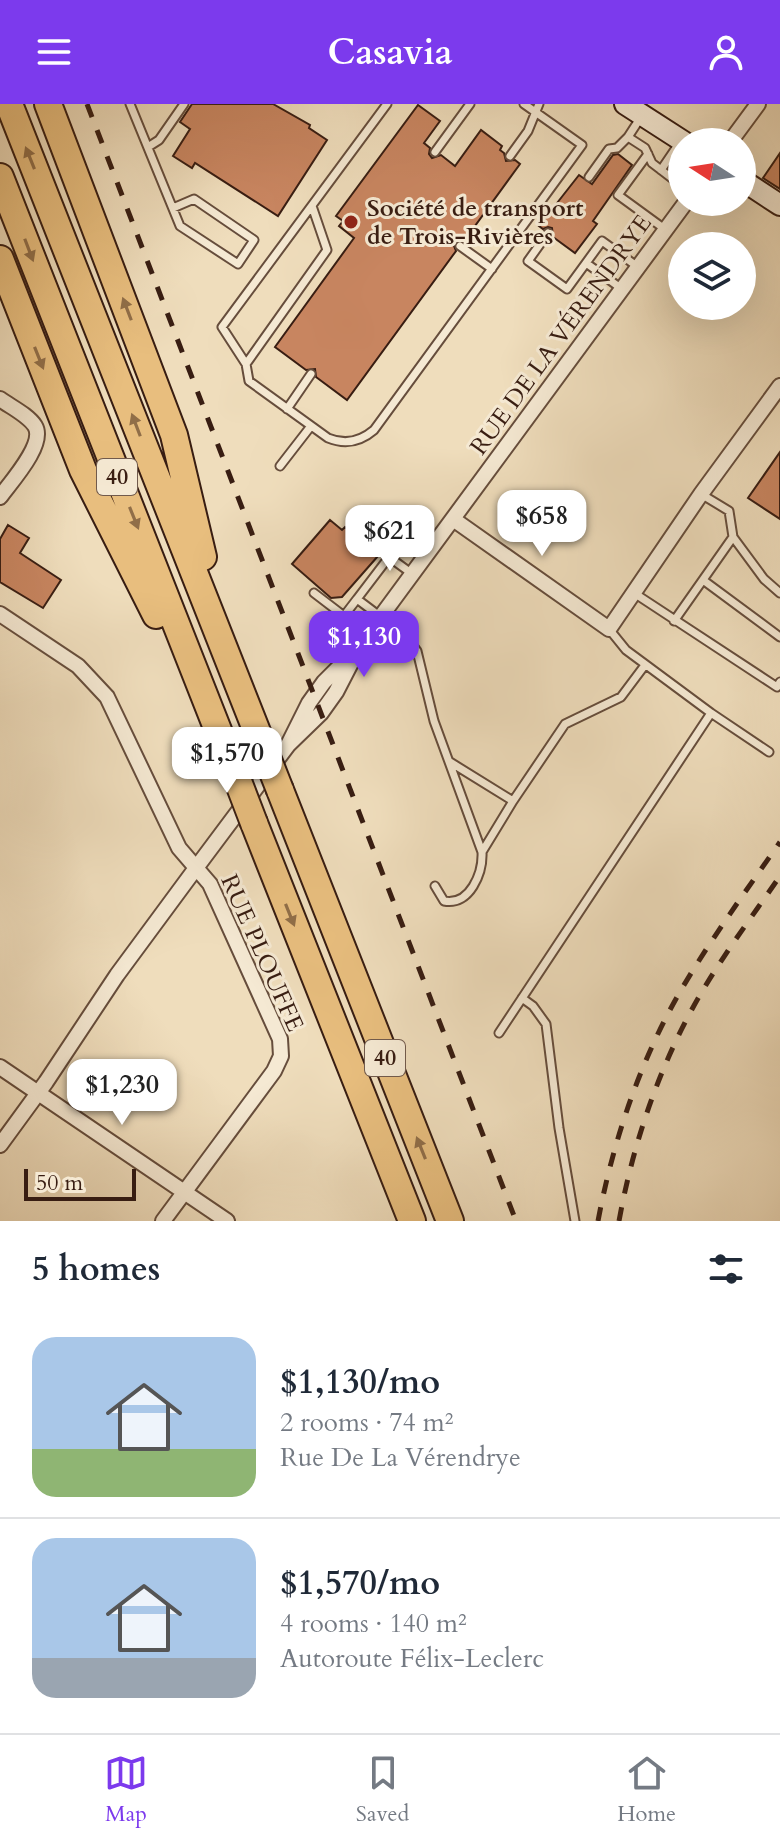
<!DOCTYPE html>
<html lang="en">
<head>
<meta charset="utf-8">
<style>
	body { margin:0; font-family:Cardo,serif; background:#f2f2f3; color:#1f2937; height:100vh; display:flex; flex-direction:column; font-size:30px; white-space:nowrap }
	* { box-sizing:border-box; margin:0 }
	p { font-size:26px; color:#747a83 }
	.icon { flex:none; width:44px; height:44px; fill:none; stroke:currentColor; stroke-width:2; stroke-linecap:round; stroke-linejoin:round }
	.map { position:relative; height:1117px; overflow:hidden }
	.drawer { display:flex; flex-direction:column; background:#fff; flex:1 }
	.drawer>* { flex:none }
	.needle { width:52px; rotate:282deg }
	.fabs { position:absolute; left:668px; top:24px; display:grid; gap:16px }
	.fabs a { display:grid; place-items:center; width:88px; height:88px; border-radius:50%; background:#fff; box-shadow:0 8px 32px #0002; font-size:40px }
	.scale { position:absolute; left:24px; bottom:20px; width:112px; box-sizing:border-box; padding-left:8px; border:4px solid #381d12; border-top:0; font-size:22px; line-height:28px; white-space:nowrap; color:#381d12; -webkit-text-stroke:6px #f5e9d3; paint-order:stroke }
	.price { position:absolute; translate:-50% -68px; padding:0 18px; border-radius:16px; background:#fff; color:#222; font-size:26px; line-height:52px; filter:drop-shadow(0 2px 4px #0008) }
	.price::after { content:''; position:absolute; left:50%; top:48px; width:24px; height:18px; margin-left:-12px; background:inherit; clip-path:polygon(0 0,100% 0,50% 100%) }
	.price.on { background:#7c3aed; color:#fff }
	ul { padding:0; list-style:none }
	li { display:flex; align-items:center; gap:24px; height:200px; padding:0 32px }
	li+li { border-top:2px solid #e0e1e3 }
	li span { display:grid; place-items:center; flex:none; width:224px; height:160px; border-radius:24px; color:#555 }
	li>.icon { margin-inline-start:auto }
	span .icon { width:96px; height:96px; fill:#fffc; stroke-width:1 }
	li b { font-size:34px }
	h2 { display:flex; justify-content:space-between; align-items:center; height:96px; padding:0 32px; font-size:34px }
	header { display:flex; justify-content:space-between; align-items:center; height:104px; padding:0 32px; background:#7c3aed; color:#fff; font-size:36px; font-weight:800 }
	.menu { display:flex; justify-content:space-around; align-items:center; height:112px; border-top:2px solid #e0e1e3; background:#fff; font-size:22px; color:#747a83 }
	.menu a { display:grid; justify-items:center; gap:4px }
	.menu .on { color:#7c3aed }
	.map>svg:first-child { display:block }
	.building { fill:#c88560; stroke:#381d12; stroke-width:2 }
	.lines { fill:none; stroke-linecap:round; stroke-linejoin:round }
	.lane-casing { stroke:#664d3c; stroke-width:11 }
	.street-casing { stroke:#664d3c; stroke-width:18 }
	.secondary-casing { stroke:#381d12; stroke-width:24 }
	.highway-casing { stroke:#381d12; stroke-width:30 }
	.lane { stroke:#f5e9d3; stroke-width:7 }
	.street { stroke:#f5e9d3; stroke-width:14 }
	.secondary { stroke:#f5e9d3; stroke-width:20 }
	.highway { stroke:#e8be7e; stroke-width:26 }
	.rail { stroke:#381d12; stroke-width:5; stroke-dasharray:14 14; stroke-linecap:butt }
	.highway-bridge-casing { stroke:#381d12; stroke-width:30; stroke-linecap:butt }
	.highway-bridge { stroke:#e8be7e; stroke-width:26 }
	.oneway { fill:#906e48 }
	.poi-dot { fill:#8f2418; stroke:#f5e9d3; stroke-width:3 }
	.labels { text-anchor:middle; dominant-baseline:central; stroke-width:6; stroke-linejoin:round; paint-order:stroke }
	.shield { fill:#f5e9d3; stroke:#715a4c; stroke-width:2 }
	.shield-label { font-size:22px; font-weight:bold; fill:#381d12 }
	.poi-label { font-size:24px; font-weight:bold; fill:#381d12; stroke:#f5e9d3; text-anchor:start }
	.street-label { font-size:24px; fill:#381d12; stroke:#f5e9d3 }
</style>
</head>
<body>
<header><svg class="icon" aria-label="menu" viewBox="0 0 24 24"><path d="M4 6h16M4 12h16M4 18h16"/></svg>Casavia<svg class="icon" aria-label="person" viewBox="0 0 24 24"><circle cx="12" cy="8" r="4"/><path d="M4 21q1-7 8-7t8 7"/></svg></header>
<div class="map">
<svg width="780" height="1117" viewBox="0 0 780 1117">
	<rect width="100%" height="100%" fill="#efddbc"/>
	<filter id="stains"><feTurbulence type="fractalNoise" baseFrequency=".0025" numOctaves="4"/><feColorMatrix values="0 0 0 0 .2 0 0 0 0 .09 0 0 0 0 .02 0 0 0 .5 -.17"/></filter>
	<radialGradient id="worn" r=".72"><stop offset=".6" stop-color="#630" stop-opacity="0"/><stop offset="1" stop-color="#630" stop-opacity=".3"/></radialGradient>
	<path class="building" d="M192,0H273L310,21L309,24L327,36L278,112L195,59L192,64L173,52L190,25L180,18Z
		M418,1L440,17L424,39L430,44L429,50L432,54L441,51L455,62L481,26L502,42L500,46L504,49L506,57L515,56L520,60L464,137L455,138L454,142L456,147L347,296L316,273L315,265L306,266L275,243L354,134L339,122L343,117L336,112Z
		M780,49V85L763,74Z
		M618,50L632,61L593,117L597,120L575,149L553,133L552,124L548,123L543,125L539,122L579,71L592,80L613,51Z
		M780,348V415L748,394Z
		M330,416L342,426L345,423L378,452L342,493L331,494L292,460Z
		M8,421L29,434L20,449L61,476L43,504L0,478V435Z"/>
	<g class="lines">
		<g class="lane-casing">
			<path id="lane" d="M130,0L180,122L238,160L254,136L194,95L173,104
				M641,13L628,33L645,44L652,59L682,82
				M148,43L159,36L184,0
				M435,48L470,0
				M648,50L618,91L666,126
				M510,52L528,27L539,0
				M661,66L680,38
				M589,73L609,45L617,44L628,33
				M312,102L327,146L246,260L222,223L387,0
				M548,129L528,157L567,185L586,159
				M460,142L492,165
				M622,185L586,159L602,137L638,163
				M246,260L249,277L328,334C345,341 360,338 374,326L582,41L524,0
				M287,305L311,270
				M280,362L311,322
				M733,433L764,475L780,489
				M411,469L389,453L357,495L406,532L417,547L434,617L482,748C483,769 470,802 444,797L435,782
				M703,476L780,533
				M314,489L344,512L357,495
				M634,489L777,583L780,578
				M674,517L733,433L729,407L701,390
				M330,530L344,512
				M711,609L769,648
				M450,658L513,697L482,748
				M513,697L565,620L621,593L645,561
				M522,894L533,902L546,920L559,1024L575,1117
				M499,929L711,609L626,546L609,525"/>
		</g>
		<g class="street-casing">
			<path id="street" d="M730,38L758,0
				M0,295C11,303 28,311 35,322C46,340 10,379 0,393
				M453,415L609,525L701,390L780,282
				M0,510L78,562L107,593L179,744L210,780L280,935L281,952L274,967L163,1117
				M288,641L309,599L324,578L357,545L686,98
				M0,963L227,1117
				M0,1041L46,978L117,871L196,764L288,641L321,609L336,588L352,557"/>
		</g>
		<g class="secondary-casing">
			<path id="secondary" d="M625,0L684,38
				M742,76L780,101"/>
		</g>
		<g class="highway-casing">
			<path id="highway" d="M9,0L261,638
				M48,0L174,331L203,453
				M0,73L236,672
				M0,155L83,366L156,511
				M280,686L450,1117
				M254,719L412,1117"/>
		</g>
		<use href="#lane" class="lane"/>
		<use href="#street" class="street"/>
		<use href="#secondary" class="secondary"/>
		<use href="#highway" class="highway"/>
		<path class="rail" d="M87,0L516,1117
			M598,1117C613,1037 640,957 681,886C711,835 746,787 780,738
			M619,1117C635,1029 666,943 714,868C735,835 758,804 780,772"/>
		<g class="highway-bridge-casing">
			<path id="highway-bridge" d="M261,638L280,686
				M236,672L254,719"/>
		</g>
		<use href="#highway-bridge" class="highway-bridge"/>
	</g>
	<defs><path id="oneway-solid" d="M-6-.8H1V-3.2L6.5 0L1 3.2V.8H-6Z" transform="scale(2)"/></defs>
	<g class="oneway">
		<use href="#oneway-solid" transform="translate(30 54) rotate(-112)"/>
		<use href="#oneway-solid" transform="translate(29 146) rotate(69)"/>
		<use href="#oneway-solid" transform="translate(127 205) rotate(-111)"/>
		<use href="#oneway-solid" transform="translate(39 254) rotate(68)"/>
		<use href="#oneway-solid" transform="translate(136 321) rotate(-111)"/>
		<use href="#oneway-solid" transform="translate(134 414) rotate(68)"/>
		<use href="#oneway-solid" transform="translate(290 811) rotate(68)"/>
		<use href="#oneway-solid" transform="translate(421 1044) rotate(-112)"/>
	</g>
	<circle class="poi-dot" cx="351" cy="118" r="8"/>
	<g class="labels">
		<g class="shield">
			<rect x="97" y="355" width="40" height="36" rx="6"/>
			<rect x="365" y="936" width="40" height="36" rx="6"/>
		</g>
		<g class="shield-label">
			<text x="117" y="373">40</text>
			<text x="385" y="954">40</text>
		</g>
		<g class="poi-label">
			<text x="367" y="104">Société de transport<tspan x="367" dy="28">de Trois-Rivières</tspan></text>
		</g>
		<g class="street-label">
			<text transform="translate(561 231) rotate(-54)">RUE DE LA VÉRENDRYE</text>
			<text transform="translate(262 849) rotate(66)">RUE PLOUFFE</text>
		</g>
	</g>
	<rect width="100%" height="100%" filter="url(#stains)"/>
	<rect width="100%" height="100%" fill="url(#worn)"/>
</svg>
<div class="fabs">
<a><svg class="needle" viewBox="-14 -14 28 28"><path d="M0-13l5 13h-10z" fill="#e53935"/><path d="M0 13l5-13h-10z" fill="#747a83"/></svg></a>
<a><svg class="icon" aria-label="layers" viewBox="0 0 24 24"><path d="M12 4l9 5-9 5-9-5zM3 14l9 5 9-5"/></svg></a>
</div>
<div class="scale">50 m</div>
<b class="price" style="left:542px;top:454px">$658</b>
<b class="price" style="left:390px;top:469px">$621</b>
<b class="price on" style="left:364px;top:575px">$1,130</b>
<b class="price" style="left:227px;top:691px">$1,570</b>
<b class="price" style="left:122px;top:1023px">$1,230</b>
</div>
<section class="drawer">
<h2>5 homes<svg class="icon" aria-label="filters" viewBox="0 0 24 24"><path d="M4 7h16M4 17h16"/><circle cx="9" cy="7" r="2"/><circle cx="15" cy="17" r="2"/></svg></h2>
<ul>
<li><span style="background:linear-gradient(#a9c7e8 70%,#8fb573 0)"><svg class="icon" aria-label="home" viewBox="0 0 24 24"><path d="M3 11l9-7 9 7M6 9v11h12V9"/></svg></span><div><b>$1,130/mo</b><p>2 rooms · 74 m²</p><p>Rue De La Vérendrye</p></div></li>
<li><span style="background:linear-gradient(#a9c7e8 75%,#9aa5b1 0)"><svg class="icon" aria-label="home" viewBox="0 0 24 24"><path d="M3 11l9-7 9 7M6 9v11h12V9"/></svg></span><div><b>$1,570/mo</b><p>4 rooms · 140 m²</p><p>Autoroute Félix-Leclerc</p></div></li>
</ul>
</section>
<nav class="menu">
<a class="on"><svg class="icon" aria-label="map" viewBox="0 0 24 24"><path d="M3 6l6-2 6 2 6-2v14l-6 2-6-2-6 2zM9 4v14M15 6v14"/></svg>Map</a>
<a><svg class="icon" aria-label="saved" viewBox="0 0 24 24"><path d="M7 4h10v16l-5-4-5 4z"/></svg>Saved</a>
<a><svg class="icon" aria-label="home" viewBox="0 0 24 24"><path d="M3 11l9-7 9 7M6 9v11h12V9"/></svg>Home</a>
</nav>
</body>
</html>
